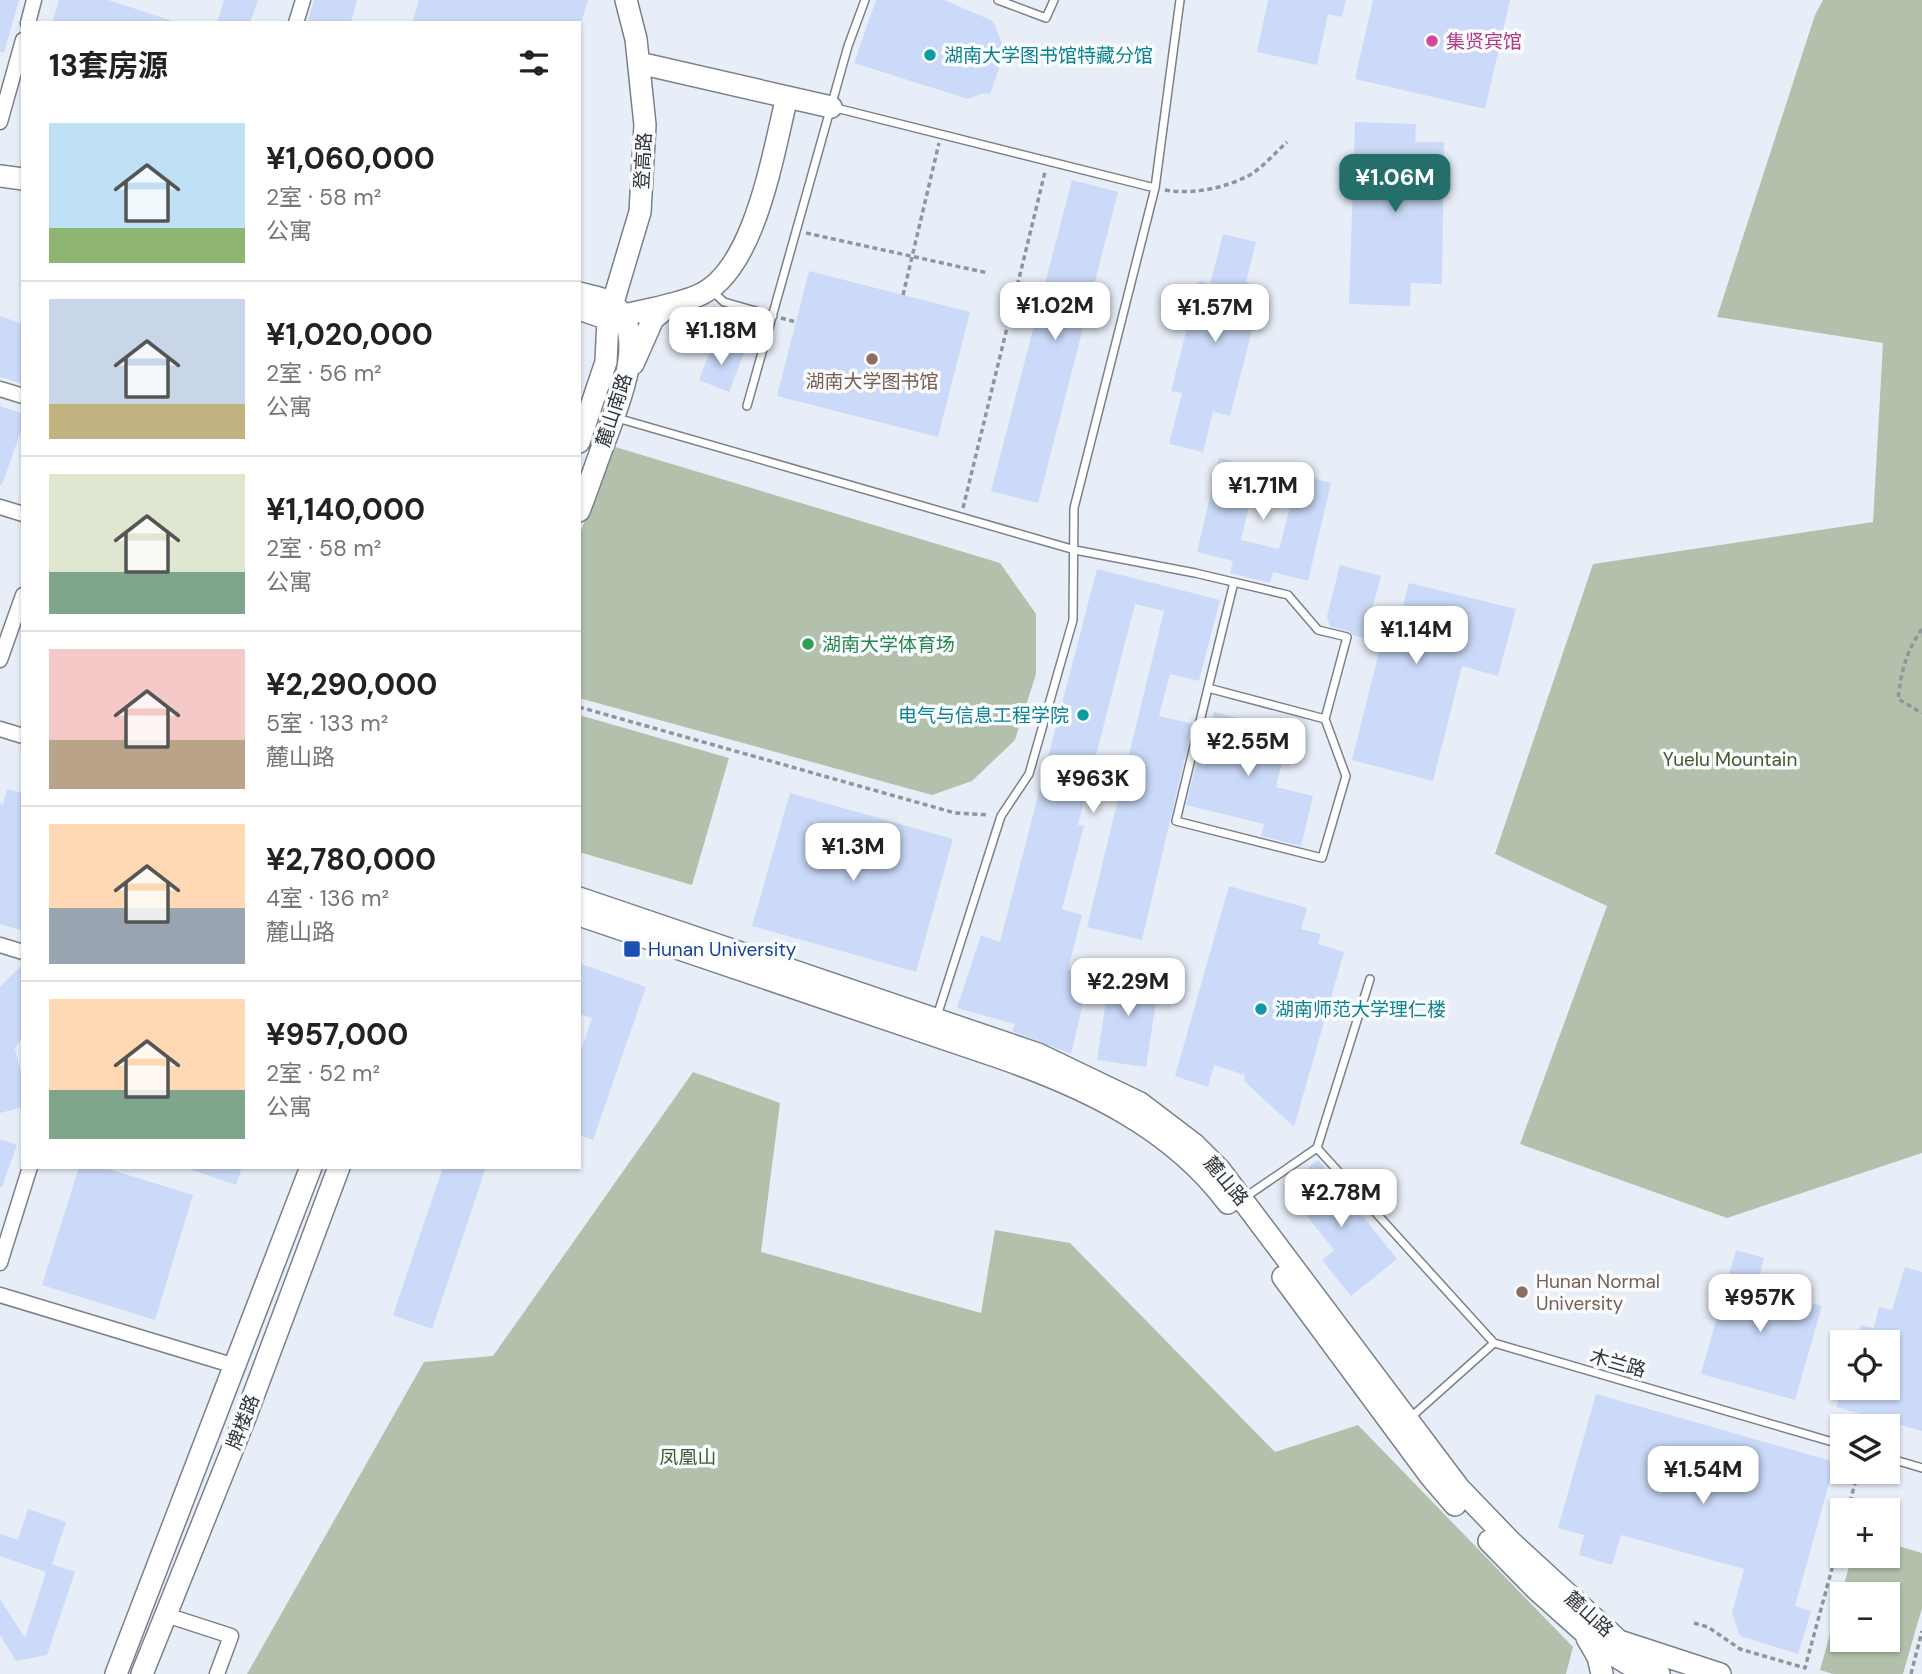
<!DOCTYPE html>
<html lang="zh">
<head>
<meta charset="utf-8">
<style>
	body { margin:0; font-family:"DM Sans","Noto Sans SC",sans-serif; background:#f2f2f2; color:#222; height:100vh; display:flex; flex-direction:column; font-size:26px; white-space:nowrap }
	* { box-sizing:border-box; margin:0 }
	p { font-size:23px; color:#767676 }
	.icon { flex:none; width:38px; height:38px; fill:none; stroke:currentColor; stroke-width:2; stroke-linecap:round; stroke-linejoin:round }
	.map { position:relative; flex:1; overflow:hidden }
	.drawer { position:absolute; left:21px; top:21px; width:560px; height:1148px; display:flex; flex-direction:column; background:#fff; border-radius:0px; box-shadow:0 2px 5px #0004 }
	.drawer>* { flex:none }
	.tools { position:absolute; left:1830px; top:1330px; display:grid; gap:14px }
	.tools a { display:grid; place-items:center; width:70px; height:70px; border-radius:0px; background:#fff; box-shadow:0 2px 5px #0004; font-size:35px }
	.price { position:absolute; translate:-50% -60px; padding:0 16px; border-radius:14px; background:#fff; color:#222; font-size:23px; line-height:46px; filter:drop-shadow(0 2px 4px #0008) }
	.price::after { content:''; position:absolute; left:50%; top:42px; width:21px; height:16px; margin-left:-10px; background:inherit; clip-path:polygon(0 0,100% 0,50% 100%) }
	.price.selected { background:#246f6a; color:#fff }
	ul { padding:0; list-style:none }
	li { display:flex; align-items:center; gap:21px; height:175px; padding:0 28px }
	li+li { border-top:2px solid #e0e0e0 }
	li span { display:grid; place-items:center; flex:none; width:196px; height:140px; border-radius:0px; color:#555 }
	li>.icon { margin-inline-start:auto }
	span .icon { width:84px; height:84px; fill:#fffc; stroke-width:1 }
	li b { font-size:30px }
	h2 { display:flex; justify-content:space-between; align-items:center; height:84px; padding:0 28px; font-size:30px }
	.map>svg:first-child { display:block }
	.green { fill:#b3c1ac; fill-rule:evenodd }
	.building { fill:#cadaf8; fill-rule:evenodd }
	.lines { fill:none; stroke-linecap:round; stroke-linejoin:round }
	.lane-casing { stroke:#7b808a; stroke-width:10 }
	.street-casing { stroke:#7b808a; stroke-width:17 }
	.secondary-casing { stroke:#7b808a; stroke-width:24 }
	.path { stroke:#90959c; stroke-width:3.5; stroke-dasharray:5 3.5; stroke-linecap:butt }
	.lane { stroke:#fff; stroke-width:7 }
	.street { stroke:#fff; stroke-width:14 }
	.secondary { stroke:#fff; stroke-width:21 }
	.hotel-dot { fill:#d1479c; stroke:#fafbfd; stroke-width:2.5 }
	.culture-dot { fill:#0f9aa8; stroke:#fafbfd; stroke-width:2.5 }
	.education-dot { fill:#8d6e63; stroke:#fafbfd; stroke-width:2.5 }
	.leisure-dot { fill:#2e9e5b; stroke:#fafbfd; stroke-width:2.5 }
	.transit-dot { fill:#1a4fb4; stroke:#fafbfd; stroke-width:2.5 }
	.labels { text-anchor:middle; dominant-baseline:central; stroke-width:7; stroke-linejoin:round; paint-order:stroke }
	.hotel-label { font-size:19px; fill:#b23c85; stroke:#fafbfd; text-anchor:start }
	.culture-label { font-size:19px; fill:#0d838f; stroke:#fafbfd; text-anchor:start }
	.street-label { font-size:19px; fill:#303337; stroke:#fafbfd }
	.education-label { font-size:19px; fill:#785e54; stroke:#fafbfd }
	.leisure-label { font-size:19px; fill:#27864d; stroke:#fafbfd; text-anchor:start }
	.park-label { font-size:19px; fill:#3f5a2e; stroke:#fafbfd }
	.transit-label { font-size:19px; fill:#164399; stroke:#fafbfd; text-anchor:start }
</style>
</head>
<body>
<div class="map">
<svg width="1922" height="1674" viewBox="0 0 1922 1674">
	<rect width="100%" height="100%" fill="#e8eef8"/>
	<path class="green" d="M1823,0H1922V1153L1727,1218L1520,1144L1607,906L1495,854L1593,564L1873,522L1883,343L1717,317L1815,15Z
		M612,446L1000,563L1036,614V674L1015,740L972,781L932,795L579,698V536Z
		M579,715L729,758L692,885L579,852Z
		M693,1072L780,1103L761,1252L981,1313L995,1230L1070,1243L1275,1452L1358,1425L1573,1647L1566,1674H247L424,1362L493,1356Z
		M1888,1543L1922,1553V1608L1903,1674H1833L1820,1670L1852,1556H1888ZM1888,1594V1640H1843V1594Z"/>
	<path class="building" d="M0,0H19L4,53L0,52Z
		M59,0H108L170,20L169,23H52Z
		M224,0H258L250,23H217Z
		M314,0H357L351,23H307Z
		M419,0H588L581,23H412Z
		M876,0H944L993,21L1003,46L1007,47L990,94L984,93L968,99L854,63Z
		M1268,0H1346L1342,17L1328,14L1317,65L1257,52Z
		M1373,0H1510L1485,109L1355,79Z
		M1355,122L1416,124L1415,142H1444L1442,284L1411,283L1410,306L1349,304Z
		M1072,180L1118,192L1038,503L991,491Z
		M1223,234L1256,242L1246,282L1263,287L1230,416L1213,412L1203,452L1169,444L1182,393L1171,391L1199,281L1210,284Z
		M809,271L970,312L938,437L777,396Z
		M0,316L23,324V384L0,377Z
		M714,341L744,353L729,392L699,380Z
		M0,406L23,414V425L2,485H0Z
		M1219,458L1261,468L1258,479L1291,486L1294,474L1331,483L1308,581L1273,572L1270,583L1230,573L1233,561L1197,552ZM1252,494L1291,504L1279,549L1241,540Z
		M1340,565L1381,576L1371,613L1399,621L1409,583L1516,609L1498,676L1462,666L1433,781L1352,760L1381,644L1353,635L1349,631L1332,627L1329,624L1327,616Z
		M1097,569L1220,600L1199,681L1170,674L1159,716L1193,724L1142,940L1087,927L1164,611L1135,604L1078,825L1084,826L1062,909L1082,915L1068,969L1090,974L1071,1054L1012,1031L1015,1024L957,1008L981,935L1000,942Z
		M1214,712L1290,731L1276,787L1313,796L1301,846L1261,836L1264,824L1186,805L1205,727L1210,729Z
		M7,789L23,793V931L0,924V804L3,805Z
		M790,793L953,839L916,972L752,926Z
		M1229,886L1307,908L1301,929L1321,934L1318,944L1344,952L1294,1127L1244,1081L1245,1075L1214,1065L1208,1087L1175,1076Z
		M579,963L646,987L593,1140L579,1135V1056L592,1018L579,1014Z
		M23,964V1035L15,1049L23,1080V1107L0,1113V987Z
		M1111,968L1160,975L1146,1067L1097,1060Z
		M0,1139L17,1145L2,1187H0Z
		M1318,1160L1397,1259L1351,1296L1322,1260L1334,1250L1284,1187Z
		M79,1167H102L193,1195L155,1320L42,1285Z
		M193,1167H242L236,1185L192,1170Z
		M443,1167H486L432,1329L393,1315Z
		M1736,1250L1764,1258L1757,1287L1822,1306L1795,1400L1701,1374Z
		M1905,1267L1922,1272V1431L1836,1407L1842,1388H1888V1342H1856L1861,1325L1874,1328L1879,1307L1892,1310Z
		M1596,1394L1835,1462L1795,1606L1811,1611L1798,1654L1740,1636L1732,1613L1744,1569L1621,1535L1612,1565L1579,1555L1584,1535L1558,1528Z
		M28,1509L66,1522L52,1564L75,1572L47,1655L16,1661L0,1635V1599L25,1638L46,1572L0,1556V1534L18,1540Z"/>
	<g class="lines">
		<g class="lane-casing">
			<path id="lane" d="M998,0L1046,18L1054,0
				M832,107L1155,188
				M710,289L724,302L773,316
				M747,406L848,46L865,0
				M617,418L1075,550L1195,573L1288,595L1318,630L1347,637L1325,719L1346,776L1322,858L1176,821L1208,688
				M1234,582L1208,688L1325,719
				M937,1016L1001,816L1029,774L1073,620L1074,508L1155,188L1180,0
				M1317,1148L1370,979
				M1244,1198L1317,1148L1494,1343
				M1410,1418L1494,1343L1843,1445
				M1888,1458L1922,1468"/>
		</g>
		<g class="street-casing">
			<path id="street" d="M28,23L34,0
				M296,23L303,0
				M0,122L23,40
				M0,389L23,396
				M0,507L23,514
				M0,660L23,595
				M0,729L23,736
				M0,945L23,952
				M0,1263L30,1167
				M0,1295L235,1366
				M166,1615L231,1636L217,1674"/>
		</g>
		<g class="secondary-casing">
			<path id="secondary" d="M639,63L831,107
				M0,176L23,179
				M579,293C590,296 606,298 615,306C648,337 618,405 605,440C596,464 588,488 579,511
				M579,309L608,319
				M608,319C637,311 670,307 697,296C755,273 773,152 787,97
				M633,364L653,319L671,304
				M579,442L606,362L608,319L640,212L645,125L636,39L626,0
				M579,898L1038,1054L1140,1103L1194,1144L1220,1170L1459,1488L1511,1542L1619,1641L1720,1674
				M579,915L1001,1058C1087,1088 1172,1128 1228,1203
				M1283,1277L1431,1477L1455,1505
				M1489,1541L1537,1590L1602,1648L1630,1665L1659,1674
				M1587,1638L1598,1657L1602,1674
				M116,1674L311,1167
				M142,1674L245,1418L339,1167"/>
		</g>
		<path class="path" d="M1165,190C1192,195 1225,188 1250,175C1263,167 1276,152 1287,142
			M806,233L988,273
			M903,295L939,143
			M781,318L796,322
			M963,508L1045,172
			M1922,629C1906,651 1901,673 1898,699L1922,713
			M579,707L955,813L989,815
			M1848,1510L1855,1483L1903,1475
			M1694,1623L1708,1627L1740,1649L1805,1668L1843,1528
			M1911,1674L1922,1631"/>
		<use href="#lane" class="lane"/>
		<use href="#street" class="street"/>
		<use href="#secondary" class="secondary"/>
	</g>
	<circle class="hotel-dot" cx="1432" cy="41" r="7"/>
	<g class="culture-dot">
		<circle cx="930" cy="55" r="7"/>
		<circle cx="1083" cy="715" r="7"/>
		<circle cx="1261" cy="1009" r="7"/>
	</g>
	<g class="education-dot">
		<circle cx="872" cy="359" r="7"/>
		<circle cx="1522" cy="1292" r="7"/>
	</g>
	<circle class="leisure-dot" cx="808" cy="644" r="7"/>
	<rect class="transit-dot" x="623" y="940" width="18" height="18" rx="3.5"/>
	<g class="labels">
		<g class="hotel-label">
			<text x="1446" y="41">集贤宾馆</text>
		</g>
		<g class="culture-label">
			<text x="944" y="55">湖南大学图书馆特藏分馆</text>
			<text x="1069" y="715" text-anchor="end">电气与信息工程学院</text>
			<text x="1275" y="1009">湖南师范大学理仁楼</text>
		</g>
		<g class="street-label">
			<text transform="translate(643 161) rotate(-87)">登高路</text>
			<text transform="translate(614 410) rotate(-72)">麓山南路</text>
			<text transform="translate(1226 1181) rotate(50)">麓山路</text>
			<text transform="translate(1618 1363) rotate(16)">木兰路</text>
			<text transform="translate(243 1422) rotate(-69)">牌楼路</text>
			<text transform="translate(1589 1614) rotate(42)">麓山路</text>
		</g>
		<g class="education-label">
			<text x="872" y="381">湖南大学图书馆</text>
			<text x="1536" y="1281" text-anchor="start">Hunan Normal<tspan x="1536" dy="22">University</tspan></text>
		</g>
		<g class="leisure-label">
			<text x="822" y="644">湖南大学体育场</text>
		</g>
		<g class="park-label">
			<text x="1730" y="759">Yuelu Mountain</text>
			<text x="688" y="1457">凤凰山</text>
		</g>
		<g class="transit-label">
			<text x="648" y="949">Hunan University</text>
		</g>
	</g>
</svg>
<div class="tools">
<a><svg class="icon" aria-label="locate" viewBox="0 0 24 24"><circle cx="12" cy="12" r="6"/><path d="M12 2v4M12 18v4M2 12h4M18 12h4"/></svg></a>
<a><svg class="icon" aria-label="layers" viewBox="0 0 24 24"><path d="M12 4l9 5-9 5-9-5zM3 14l9 5 9-5"/></svg></a>
<a>+</a>
<a>−</a>
</div>
<b class="price selected" style="left:1395px;top:214px">¥1.06M</b>
<b class="price" style="left:1055px;top:342px">¥1.02M</b>
<b class="price" style="left:1215px;top:344px">¥1.57M</b>
<b class="price" style="left:721px;top:367px">¥1.18M</b>
<b class="price" style="left:1263px;top:522px">¥1.71M</b>
<b class="price" style="left:1416px;top:666px">¥1.14M</b>
<b class="price" style="left:1248px;top:778px">¥2.55M</b>
<b class="price" style="left:1093px;top:815px">¥963K</b>
<b class="price" style="left:853px;top:883px">¥1.3M</b>
<b class="price" style="left:1128px;top:1018px">¥2.29M</b>
<b class="price" style="left:1341px;top:1229px">¥2.78M</b>
<b class="price" style="left:1760px;top:1334px">¥957K</b>
<b class="price" style="left:1703px;top:1506px">¥1.54M</b>
<section class="drawer">
<h2>13套房源<svg class="icon" aria-label="filters" viewBox="0 0 24 24"><path d="M4 7h16M4 17h16"/><circle cx="9" cy="7" r="2"/><circle cx="15" cy="17" r="2"/></svg></h2>
<ul>
<li><span style="background:linear-gradient(#bfe0f5 75%,#8fb573 0)"><svg class="icon" aria-label="home" viewBox="0 0 24 24"><path d="M3 11l9-7 9 7M6 9v11h12V9"/></svg></span><div><b>¥1,060,000</b><p>2室 · 58 m²</p><p>公寓</p></div></li>
<li><span style="background:linear-gradient(#c9d6e8 75%,#c2b280 0)"><svg class="icon" aria-label="home" viewBox="0 0 24 24"><path d="M3 11l9-7 9 7M6 9v11h12V9"/></svg></span><div><b>¥1,020,000</b><p>2室 · 56 m²</p><p>公寓</p></div></li>
<li><span style="background:linear-gradient(#dfe7d0 70%,#7fa58c 0)"><svg class="icon" aria-label="home" viewBox="0 0 24 24"><path d="M3 11l9-7 9 7M6 9v11h12V9"/></svg></span><div><b>¥1,140,000</b><p>2室 · 58 m²</p><p>公寓</p></div></li>
<li><span style="background:linear-gradient(#f6c9c9 65%,#b9a48a 0)"><svg class="icon" aria-label="home" viewBox="0 0 24 24"><path d="M3 11l9-7 9 7M6 9v11h12V9"/></svg></span><div><b>¥2,290,000</b><p>5室 · 133 m²</p><p>麓山路</p></div></li>
<li><span style="background:linear-gradient(#ffd9b3 60%,#9aa5b1 0)"><svg class="icon" aria-label="home" viewBox="0 0 24 24"><path d="M3 11l9-7 9 7M6 9v11h12V9"/></svg></span><div><b>¥2,780,000</b><p>4室 · 136 m²</p><p>麓山路</p></div></li>
<li><span style="background:linear-gradient(#ffd9b3 65%,#7fa58c 0)"><svg class="icon" aria-label="home" viewBox="0 0 24 24"><path d="M3 11l9-7 9 7M6 9v11h12V9"/></svg></span><div><b>¥957,000</b><p>2室 · 52 m²</p><p>公寓</p></div></li>
</ul>
</section>
</div>
</body>
</html>
